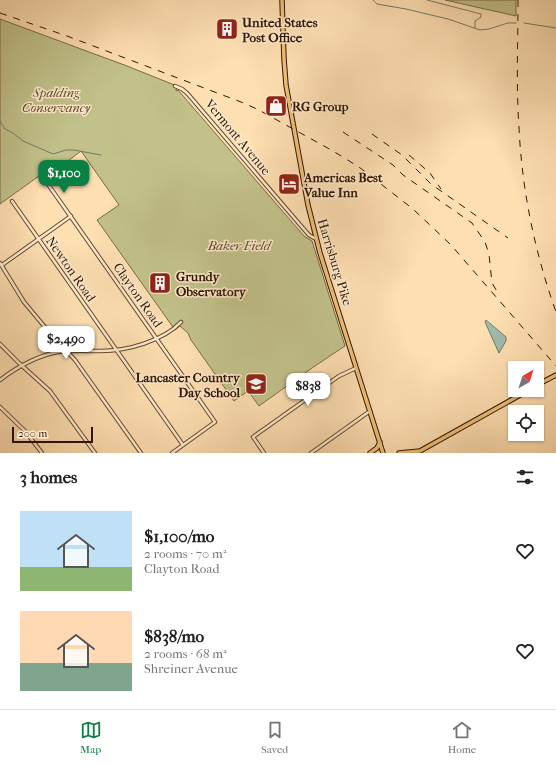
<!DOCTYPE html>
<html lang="en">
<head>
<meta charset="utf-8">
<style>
	body { margin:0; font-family:"IM FELL French Canon",serif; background:#f2f2f2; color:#202124; height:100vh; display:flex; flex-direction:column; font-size:15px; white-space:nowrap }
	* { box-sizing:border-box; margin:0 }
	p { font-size:13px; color:#757577 }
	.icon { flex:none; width:22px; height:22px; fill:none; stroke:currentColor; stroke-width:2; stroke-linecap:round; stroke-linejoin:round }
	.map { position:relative; height:453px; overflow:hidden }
	.side { display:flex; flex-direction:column; background:#fff; flex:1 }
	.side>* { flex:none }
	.needle { width:26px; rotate:39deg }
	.buttons { position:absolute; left:508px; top:361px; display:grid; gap:8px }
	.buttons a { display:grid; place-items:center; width:36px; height:36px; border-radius:0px; background:#fff; box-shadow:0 1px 3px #0004; font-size:20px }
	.scale { position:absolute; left:12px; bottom:10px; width:81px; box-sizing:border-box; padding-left:4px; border:2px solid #321500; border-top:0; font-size:11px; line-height:14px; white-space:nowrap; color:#321500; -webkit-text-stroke:3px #feeacd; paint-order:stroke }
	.price { position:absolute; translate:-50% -34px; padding:0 9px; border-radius:8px; background:#fff; color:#222; font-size:13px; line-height:26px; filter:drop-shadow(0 1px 2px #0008) }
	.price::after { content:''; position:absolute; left:50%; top:24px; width:12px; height:9px; margin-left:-6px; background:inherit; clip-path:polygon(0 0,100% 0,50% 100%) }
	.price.selected { background:#0b8043; color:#fff }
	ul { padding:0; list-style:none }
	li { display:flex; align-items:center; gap:12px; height:100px; padding:0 20px }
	li span { display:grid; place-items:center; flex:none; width:112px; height:80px; border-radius:0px; color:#555 }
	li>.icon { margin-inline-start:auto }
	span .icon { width:48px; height:48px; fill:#fffc; stroke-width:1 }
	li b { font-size:17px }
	h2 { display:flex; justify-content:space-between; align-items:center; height:48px; padding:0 20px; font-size:17px }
	.dock { display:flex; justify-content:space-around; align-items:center; height:56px; border-top:1px solid #e0e0e0; background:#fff; font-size:11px; color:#757577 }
	.dock a { display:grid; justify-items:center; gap:2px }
	.dock .selected { color:#0b8043 }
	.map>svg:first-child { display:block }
	.green { fill:#c2c18a; stroke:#7a6b45 }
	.water { fill:#a0bcae; stroke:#747968 }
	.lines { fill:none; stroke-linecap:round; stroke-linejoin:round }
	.stream { stroke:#747968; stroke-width:1 }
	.minor-casing { stroke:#65482c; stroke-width:4.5 }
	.major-casing { stroke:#321500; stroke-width:5.5 }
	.minor { stroke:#feeacd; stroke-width:2.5 }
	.major { stroke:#efc079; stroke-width:3.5 }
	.rail { stroke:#321500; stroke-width:1; stroke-dasharray:7 7; stroke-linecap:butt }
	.labels { text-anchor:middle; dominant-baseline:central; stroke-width:3; stroke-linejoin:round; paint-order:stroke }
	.poi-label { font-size:13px; font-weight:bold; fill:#321500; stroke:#feeacd; text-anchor:start }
	.park-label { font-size:13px; font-style:italic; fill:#5d4929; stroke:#feeacd }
	.street-label { font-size:13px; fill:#321500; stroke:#feeacd }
</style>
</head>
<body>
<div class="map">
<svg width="556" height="453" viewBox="0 0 556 453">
	<rect width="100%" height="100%" fill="#fedfb2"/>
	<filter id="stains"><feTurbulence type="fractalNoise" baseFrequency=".005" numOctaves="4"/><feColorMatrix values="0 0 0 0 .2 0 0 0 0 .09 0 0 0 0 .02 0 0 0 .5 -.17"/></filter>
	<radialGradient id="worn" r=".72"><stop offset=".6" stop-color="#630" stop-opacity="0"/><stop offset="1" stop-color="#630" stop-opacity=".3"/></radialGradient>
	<path class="green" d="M445,0H516V16Z
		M0,19L127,66L177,86L176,91L178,90L304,236L312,241L345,346L312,368L259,406L248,391L234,401L191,340L188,333L180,326L175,330L97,220L119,205L81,151L60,167L57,163L0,204Z"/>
	<path class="water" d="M486,320L506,337V341L499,353L485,322Z"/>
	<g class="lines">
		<path class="stream" d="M373,0L377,4L406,9L448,19L480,30L489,29L508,23H516
			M427,0L481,14V17L475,21V28
			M524,23L556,28
			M0,121L5,129L13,133L23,141L53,154L66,150H74L101,155"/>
		<g class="minor-casing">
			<path id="minor" d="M175,86L182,89L187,93L302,227L309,235L316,239
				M45,180L215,422L172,453
				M12,201L183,445
				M0,263L24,302L49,332L75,360L141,453
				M2,265L71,216
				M0,344L19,363L50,391L95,453
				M0,380C17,367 37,356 58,352C73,350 87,351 101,351C127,351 163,341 181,322
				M0,407L25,431L42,453
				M264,453L253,437L339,376L356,368
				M311,453L370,411"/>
		</g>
		<g class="major-casing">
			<path id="major" d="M282,0L284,59L286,85L308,205L320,253L383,453
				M537,385L556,375
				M370,453L377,448L380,442
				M399,453L420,451L529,390"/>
		</g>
		<use href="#minor" class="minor"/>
		<use href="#major" class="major"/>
		<path class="rail" d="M518,0C518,43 516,85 519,128C522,191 535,253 556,312
			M0,13L67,36L241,102L257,109L333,151L359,167L413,209L451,245L556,366
			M343,132L393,165L403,175L472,223L485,242L489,254L492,283L498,293
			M372,134L402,155L431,184L508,238
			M409,155L430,173L441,189"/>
	</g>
	<defs>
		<g id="building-square" transform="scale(1.15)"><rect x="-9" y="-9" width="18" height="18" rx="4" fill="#8f2418" stroke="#feeacd"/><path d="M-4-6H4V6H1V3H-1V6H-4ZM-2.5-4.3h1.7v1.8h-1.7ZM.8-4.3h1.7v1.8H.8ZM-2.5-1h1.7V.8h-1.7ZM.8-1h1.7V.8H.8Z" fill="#fff"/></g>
		<g id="shop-square" transform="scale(1.15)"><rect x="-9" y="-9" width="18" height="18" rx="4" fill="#8f2418" stroke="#feeacd"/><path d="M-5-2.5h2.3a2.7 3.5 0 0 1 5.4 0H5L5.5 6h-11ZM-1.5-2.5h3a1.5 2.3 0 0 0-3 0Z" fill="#fff"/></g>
		<g id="hotel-square" transform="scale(1.15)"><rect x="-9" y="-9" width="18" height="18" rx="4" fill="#8f2418" stroke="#feeacd"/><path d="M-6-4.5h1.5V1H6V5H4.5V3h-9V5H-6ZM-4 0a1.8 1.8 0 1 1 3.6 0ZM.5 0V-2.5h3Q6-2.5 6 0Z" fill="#fff"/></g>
		<g id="school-square" transform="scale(1.15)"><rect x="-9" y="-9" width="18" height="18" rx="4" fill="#8f2418" stroke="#feeacd"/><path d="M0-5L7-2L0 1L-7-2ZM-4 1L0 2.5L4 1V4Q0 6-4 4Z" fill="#fff"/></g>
	</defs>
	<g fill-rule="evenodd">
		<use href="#building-square" x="227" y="29"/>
		<use href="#shop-square" x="276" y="106"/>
		<use href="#hotel-square" x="289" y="184"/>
		<use href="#building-square" x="160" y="283"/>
		<use href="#school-square" x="256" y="384"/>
	</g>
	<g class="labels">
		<g class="poi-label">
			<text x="242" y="22">United States<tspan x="242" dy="15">Post Office</tspan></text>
			<text x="292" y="106">RG Group</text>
			<text x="304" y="177">Americas Best<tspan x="304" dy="15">Value Inn</tspan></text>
			<text x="176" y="276">Grundy<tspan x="176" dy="15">Observatory</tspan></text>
			<text x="240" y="377" text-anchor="end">Lancaster Country<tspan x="240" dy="15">Day School</tspan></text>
		</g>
		<g class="park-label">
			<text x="56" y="92">Spalding<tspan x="56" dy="15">Conservancy</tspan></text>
			<text x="239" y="245">Baker Field</text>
		</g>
		<g class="street-label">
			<text transform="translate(238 137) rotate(50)">Vermont Avenue</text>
			<text transform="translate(335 262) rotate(73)">Harrisburg Pike</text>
			<text transform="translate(71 269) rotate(55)">Newton Road</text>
			<text transform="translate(138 295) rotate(55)">Clayton Road</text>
		</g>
	</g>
	<rect width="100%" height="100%" filter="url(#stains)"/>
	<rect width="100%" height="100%" fill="url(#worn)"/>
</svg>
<div class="buttons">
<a><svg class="needle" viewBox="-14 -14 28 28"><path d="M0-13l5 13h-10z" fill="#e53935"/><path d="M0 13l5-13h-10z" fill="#757577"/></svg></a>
<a><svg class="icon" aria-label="locate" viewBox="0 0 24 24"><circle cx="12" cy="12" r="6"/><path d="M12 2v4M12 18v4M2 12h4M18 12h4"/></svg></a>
</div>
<div class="scale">200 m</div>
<b class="price selected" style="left:64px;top:194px">$1,100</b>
<b class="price" style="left:66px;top:360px">$2,490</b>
<b class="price" style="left:308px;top:407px">$838</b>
</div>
<section class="side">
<h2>3 homes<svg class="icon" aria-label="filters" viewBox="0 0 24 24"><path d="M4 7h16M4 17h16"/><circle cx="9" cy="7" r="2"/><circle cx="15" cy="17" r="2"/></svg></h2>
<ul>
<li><span style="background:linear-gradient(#bfe0f5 70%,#8fb573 0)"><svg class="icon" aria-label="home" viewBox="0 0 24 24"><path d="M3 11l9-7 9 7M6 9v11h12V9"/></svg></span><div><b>$1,100/mo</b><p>2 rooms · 70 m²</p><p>Clayton Road</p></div><svg class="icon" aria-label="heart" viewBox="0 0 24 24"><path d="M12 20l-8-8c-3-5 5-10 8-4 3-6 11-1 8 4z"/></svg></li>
<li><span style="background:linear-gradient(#ffd9b3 65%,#7fa58c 0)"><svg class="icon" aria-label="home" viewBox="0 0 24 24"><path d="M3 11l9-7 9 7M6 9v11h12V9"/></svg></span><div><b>$838/mo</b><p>2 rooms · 68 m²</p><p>Shreiner Avenue</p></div><svg class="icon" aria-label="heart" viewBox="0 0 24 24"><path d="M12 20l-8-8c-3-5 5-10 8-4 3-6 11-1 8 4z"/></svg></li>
</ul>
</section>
<nav class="dock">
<a class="selected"><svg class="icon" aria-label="map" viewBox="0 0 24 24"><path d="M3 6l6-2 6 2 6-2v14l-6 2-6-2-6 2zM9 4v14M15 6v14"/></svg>Map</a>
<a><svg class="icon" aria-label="saved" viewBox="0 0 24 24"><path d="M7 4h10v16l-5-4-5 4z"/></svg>Saved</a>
<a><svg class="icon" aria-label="home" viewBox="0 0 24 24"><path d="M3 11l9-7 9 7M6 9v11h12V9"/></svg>Home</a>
</nav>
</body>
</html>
